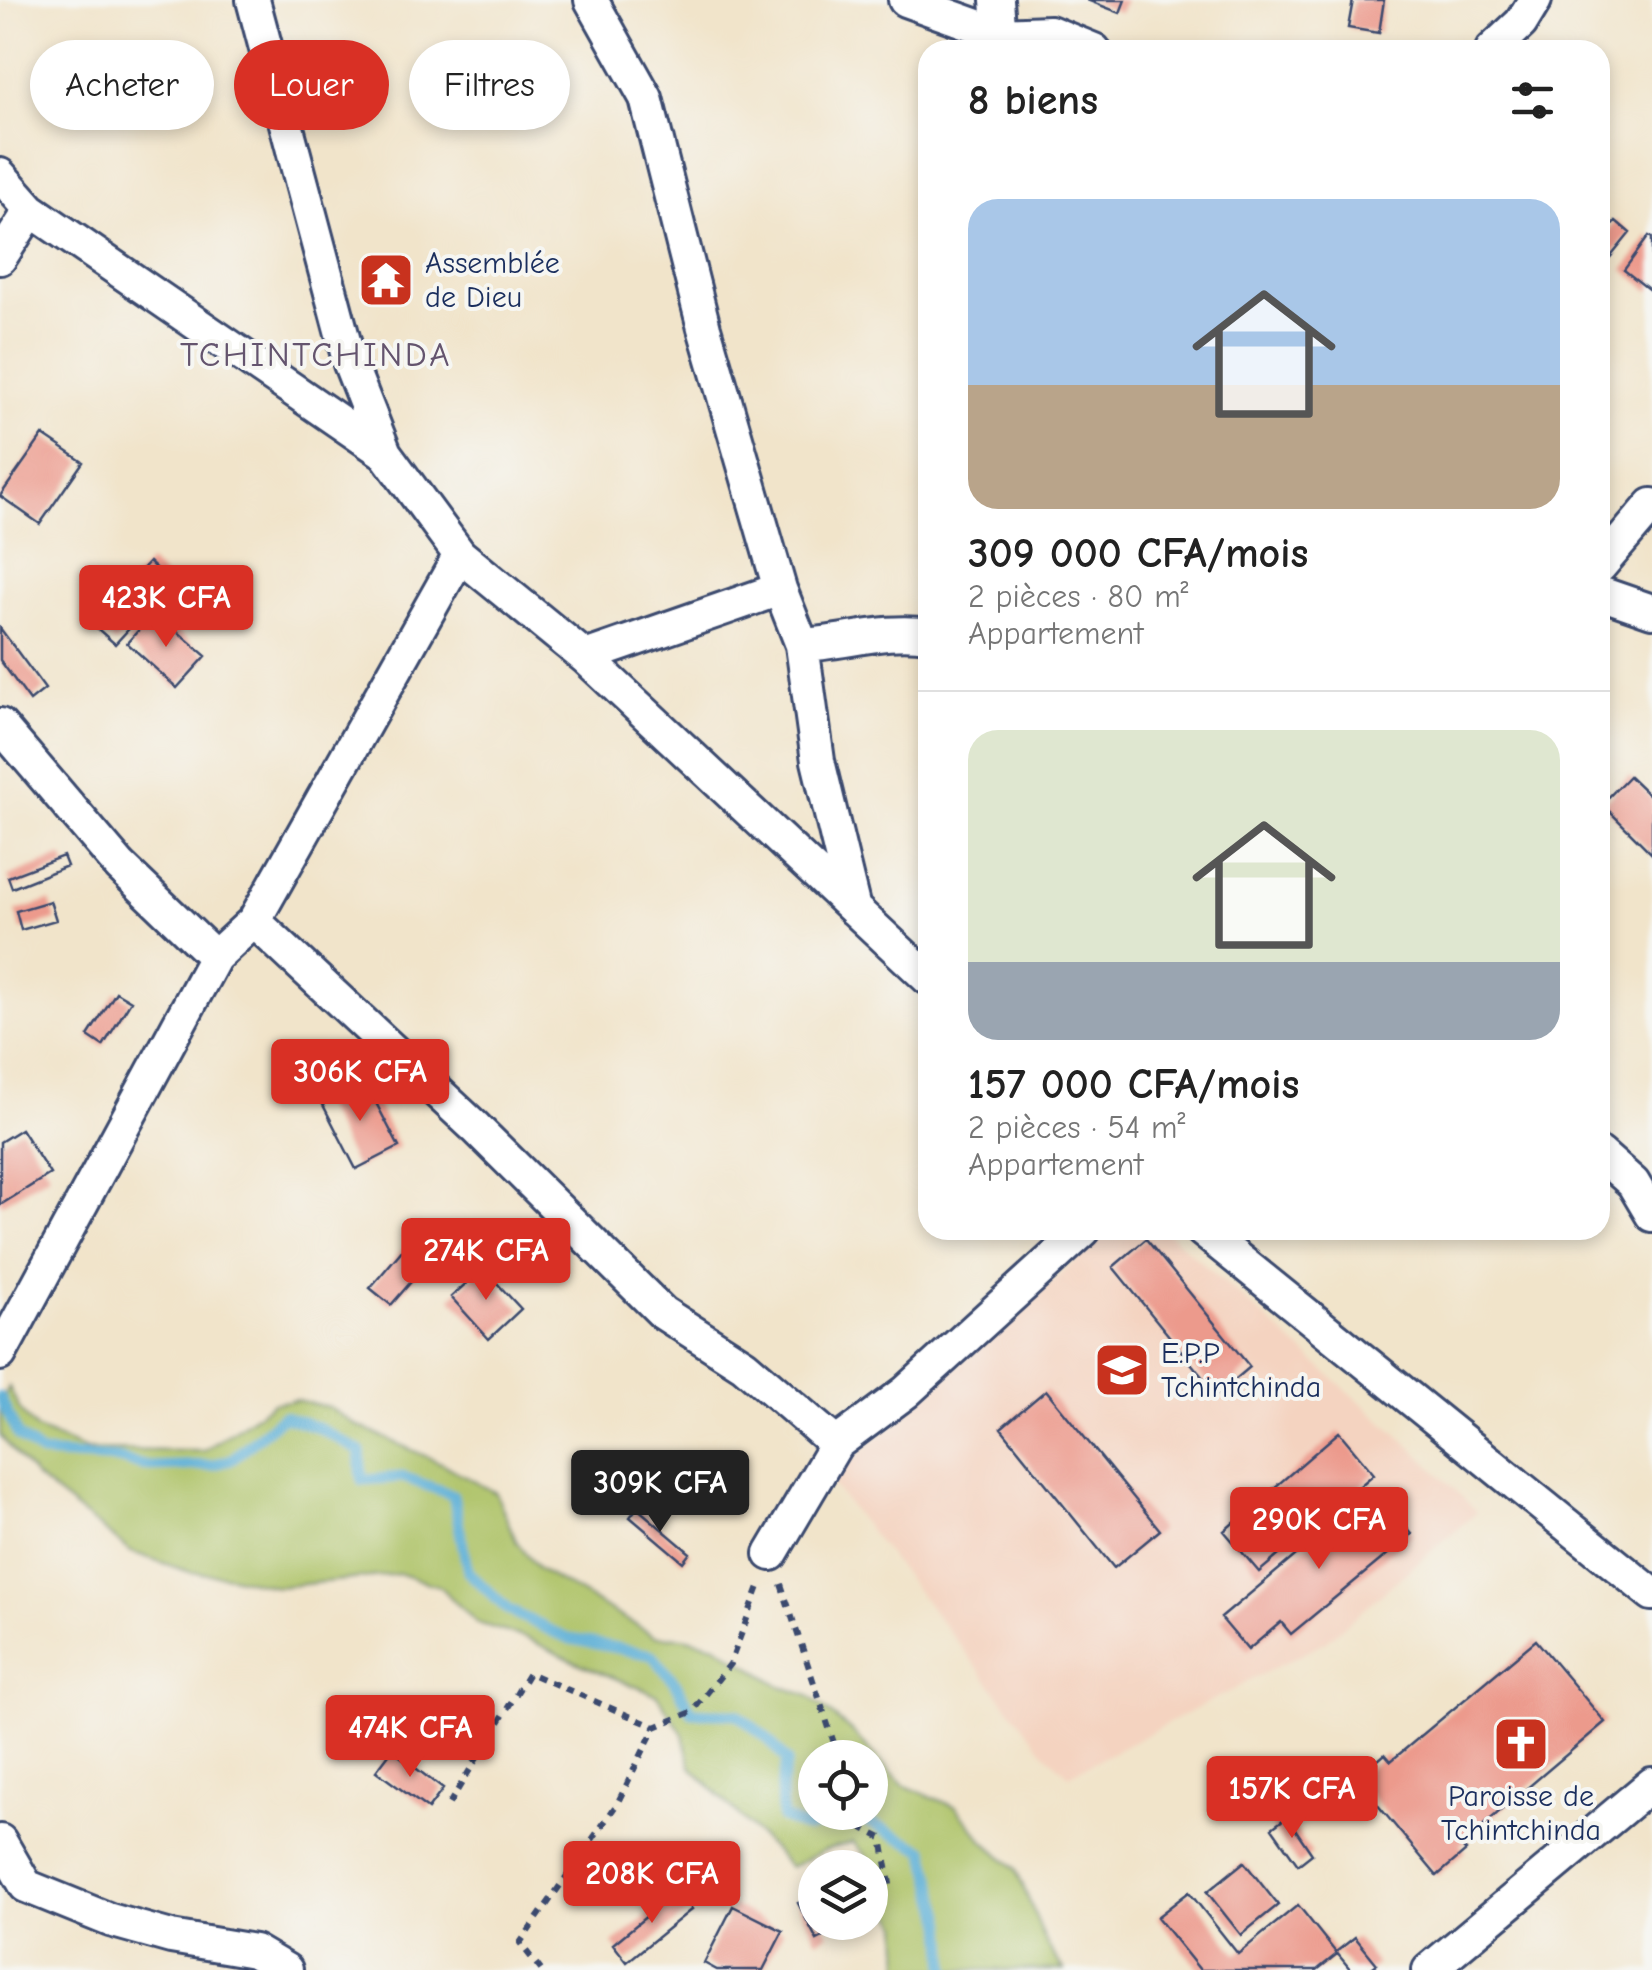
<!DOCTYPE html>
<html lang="fr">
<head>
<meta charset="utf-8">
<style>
	body { margin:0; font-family:"Comic Neue",sans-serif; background:#f6f6f6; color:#222; height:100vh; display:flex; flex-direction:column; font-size:38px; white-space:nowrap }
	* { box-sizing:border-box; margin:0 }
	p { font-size:32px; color:#767676 }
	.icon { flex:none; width:55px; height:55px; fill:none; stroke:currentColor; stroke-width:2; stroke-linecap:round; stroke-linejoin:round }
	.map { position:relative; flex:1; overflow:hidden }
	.side { position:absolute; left:918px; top:40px; width:692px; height:1200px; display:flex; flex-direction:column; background:#fff; border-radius:30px; box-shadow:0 5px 15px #0003 }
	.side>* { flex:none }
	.hud { position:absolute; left:30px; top:40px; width:738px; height:90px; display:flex; gap:20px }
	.tools { position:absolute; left:798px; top:1740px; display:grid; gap:20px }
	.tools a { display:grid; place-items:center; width:90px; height:90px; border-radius:50%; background:#fff; box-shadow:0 5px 15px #0003; font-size:50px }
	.price { position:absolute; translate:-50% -85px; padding:0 22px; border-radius:10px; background:#d93025; color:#fff; font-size:32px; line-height:65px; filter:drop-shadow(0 2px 5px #0008) }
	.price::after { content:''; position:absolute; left:50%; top:60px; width:30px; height:22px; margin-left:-15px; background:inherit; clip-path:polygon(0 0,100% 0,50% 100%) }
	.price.active { background:#222; color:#fff }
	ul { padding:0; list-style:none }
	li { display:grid; align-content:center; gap:20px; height:530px; padding:0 50px }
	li+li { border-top:2px solid #e0e0e0 }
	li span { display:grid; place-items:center; height:310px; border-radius:30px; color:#555 }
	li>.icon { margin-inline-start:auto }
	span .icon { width:180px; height:180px; fill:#fffc; stroke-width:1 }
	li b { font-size:42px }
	h2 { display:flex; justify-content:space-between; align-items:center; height:120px; padding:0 50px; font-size:42px }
	.pill { padding:0 35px; border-radius:45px; background:#fff; box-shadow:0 5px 15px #0003; font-size:35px; line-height:90px }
	.pill.active { background:#d93025; color:#fff }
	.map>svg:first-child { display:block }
	.built { fill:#f4d3c0 }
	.green { fill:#adc266; stroke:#647862; stroke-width:2.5; fill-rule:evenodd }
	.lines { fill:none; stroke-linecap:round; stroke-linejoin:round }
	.stream { stroke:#5aaed6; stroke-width:11 }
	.building { fill:#ec9a8c }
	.minor-casing { stroke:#3b4a6e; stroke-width:38 }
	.path { stroke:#3b4a6e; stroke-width:6; stroke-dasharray:8 8; stroke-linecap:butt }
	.minor { stroke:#fff; stroke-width:32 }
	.labels { text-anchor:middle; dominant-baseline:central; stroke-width:8; stroke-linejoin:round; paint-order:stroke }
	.poi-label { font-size:30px; fill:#1b2f5e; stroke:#f6f6f2; text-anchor:start }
	.quarter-label { font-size:35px; letter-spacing:2.5px; fill:#64546e; stroke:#f6f6f2 }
</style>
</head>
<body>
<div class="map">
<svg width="1652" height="1970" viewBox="0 0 1652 1970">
	<rect width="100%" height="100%" fill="#f6f6f2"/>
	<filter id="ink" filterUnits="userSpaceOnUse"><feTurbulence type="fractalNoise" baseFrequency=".01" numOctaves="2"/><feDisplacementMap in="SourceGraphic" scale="20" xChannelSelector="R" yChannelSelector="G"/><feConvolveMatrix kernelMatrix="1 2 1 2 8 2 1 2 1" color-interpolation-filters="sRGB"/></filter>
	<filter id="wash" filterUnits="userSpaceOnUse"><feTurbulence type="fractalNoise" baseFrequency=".0048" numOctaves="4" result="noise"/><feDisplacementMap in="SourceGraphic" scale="40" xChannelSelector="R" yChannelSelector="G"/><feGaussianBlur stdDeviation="2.25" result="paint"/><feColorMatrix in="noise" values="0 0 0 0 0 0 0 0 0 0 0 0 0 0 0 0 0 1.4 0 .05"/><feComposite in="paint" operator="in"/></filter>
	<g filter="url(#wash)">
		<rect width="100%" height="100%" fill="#f1e4ca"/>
		<path class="built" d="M1110,1230H1165L1415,1450L1477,1512L1326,1641L1069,1775L1045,1753L829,1480Z"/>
		<path class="green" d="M9,1387L21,1412L37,1430L86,1450L204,1451L273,1403L296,1400L328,1407L356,1425L441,1463L496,1493L516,1541L538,1569L655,1636L683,1637L716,1645L781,1686L809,1696L851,1731L903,1785L956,1807L985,1842L1016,1869L1047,1945L1064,1970H901L899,1925L886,1901L873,1863L853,1842L825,1850L790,1867L691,1767L683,1734L657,1695L575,1662L526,1638L477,1623L439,1586L400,1574L277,1587L231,1576L190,1572L131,1552L35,1477L0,1435V1404ZM815,1758H870V1812H815Z"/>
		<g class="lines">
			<path class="stream" d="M0,1397L18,1436L41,1454L117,1459L149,1467L213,1465L232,1459L283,1416L317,1427L360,1451L362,1480L403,1477L453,1495L468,1572L508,1610L566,1638L652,1655L675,1682L692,1712L737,1714L766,1737L787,1761L781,1787L782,1818L807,1828L856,1816L925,1850L944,1923L947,1970"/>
		</g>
		<g id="blocks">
			<path class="building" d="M1087,0H1125L1120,13Z
				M1353,0H1384L1379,33L1348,28Z
				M1616,221L1630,233L1608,260L1600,254V240Z
				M1649,236L1652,238V292L1624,270Z
				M43,435L83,462L40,524L0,496Z
				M149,562L171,583L115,644L92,624Z
				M155,612L206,656L177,688L127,643Z
				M0,628L45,689L30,701L0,660Z
				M1629,776L1652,798V854L1602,804Z
				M63,856L67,866L12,888L8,877Z
				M50,901L56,920L21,930L16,911Z
				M116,992L131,1001L103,1046L88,1036Z
				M364,1080L399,1147L356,1169L321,1101Z
				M21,1129L50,1174L0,1205V1142Z
				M415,1235L436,1253L391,1305L370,1288Z
				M1146,1239L1250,1367L1217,1395L1113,1267Z
				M483,1268L521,1309L489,1339L451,1297Z
				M1046,1390L1160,1530L1114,1568L1001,1428Z
				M1339,1432L1374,1474L1259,1572L1224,1531Z
				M1374,1490L1412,1534L1291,1634L1281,1622L1248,1650L1221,1618Z
				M637,1508L690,1553L683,1562L630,1517Z
				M1536,1640L1605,1722L1460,1845L1466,1851L1437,1876L1356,1779L1385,1754L1391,1761Z
				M392,1750L443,1789L428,1809L376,1771Z
				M1287,1817L1312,1854L1298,1865L1272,1828Z
				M857,1858L860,1868H828V1867Z
				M1244,1862L1278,1905L1241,1935L1207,1892Z
				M677,1891L692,1909L627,1962L613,1944Z
				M1189,1892L1238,1954L1298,1905L1337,1954L1317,1970H1200L1157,1917Z
				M810,1897L815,1907V1922H823L829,1934L817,1940L798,1903Z
				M733,1906L783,1931L763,1970H717L704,1963Z
				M1355,1937L1377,1964L1369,1970H1351L1336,1952Z"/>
		</g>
	</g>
	<g filter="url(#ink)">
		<use href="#blocks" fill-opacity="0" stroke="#3b4a6e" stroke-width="2.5"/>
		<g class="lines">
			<g class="minor-casing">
				<path id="minor" d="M253,0L350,364L385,453L460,555L585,657L928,978
					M905,0L1000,34L1050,32L1094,50
					M997,0L1001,50
					M1492,50L1521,23L1535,0
					M0,175L31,210L385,453
					M0,258L31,210
					M1600,566L1652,505
					M780,589L802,645C845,643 886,628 928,635
					M1600,593L1652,611
					M802,645L818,761L854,909
					M585,657L780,589L704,328L646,98L591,0
					M0,725L120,866L215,957
					M254,921L476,1128L663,1313L744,1365L836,1444
					M1600,1154L1633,1183L1652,1215
					M1202,1230L1652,1594
					M0,1354L215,957L254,921L460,555
					M771,1554L836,1444L906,1392L1084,1230
					M0,1841L26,1886L110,1920L171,1937L254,1951L286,1970
					M1429,1970L1652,1784"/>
			</g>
			<path class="path" d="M781,1584L839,1758
				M449,1804L529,1673L655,1727
				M855,1812L859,1826L882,1838L891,1890
				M541,1970L520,1943L617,1804L655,1727L692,1712L730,1664L760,1584"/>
			<use href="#minor" class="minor"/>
		</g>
	</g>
	<defs>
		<g id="temple-square" transform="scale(2.875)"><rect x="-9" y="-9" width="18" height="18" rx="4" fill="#c8321e" stroke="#f6f6f2"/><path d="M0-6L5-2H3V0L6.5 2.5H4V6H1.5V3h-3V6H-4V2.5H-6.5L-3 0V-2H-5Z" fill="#fff"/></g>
		<g id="school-square" transform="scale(2.875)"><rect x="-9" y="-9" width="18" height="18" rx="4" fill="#c8321e" stroke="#f6f6f2"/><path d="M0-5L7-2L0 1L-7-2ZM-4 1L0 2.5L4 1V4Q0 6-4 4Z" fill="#fff"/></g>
		<g id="church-square" transform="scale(2.875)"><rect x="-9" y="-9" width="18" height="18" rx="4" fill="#c8321e" stroke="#f6f6f2"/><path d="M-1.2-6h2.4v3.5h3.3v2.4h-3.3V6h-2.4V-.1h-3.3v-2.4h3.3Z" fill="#fff"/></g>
	</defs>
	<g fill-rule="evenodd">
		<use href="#temple-square" x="386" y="280"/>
		<use href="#school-square" x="1122" y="1370"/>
		<use href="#church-square" x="1521" y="1744"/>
	</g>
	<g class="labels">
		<g class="poi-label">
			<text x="425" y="263">Assemblée<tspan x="425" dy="34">de Dieu</tspan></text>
			<text x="1161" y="1353">E.P.P<tspan x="1161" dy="34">Tchintchinda</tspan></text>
			<text x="1521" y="1796" text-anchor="middle">Paroisse de<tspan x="1521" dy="34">Tchintchinda</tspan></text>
		</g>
		<g class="quarter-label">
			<text x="316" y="354">TCHINTCHINDA</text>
		</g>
	</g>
</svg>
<div class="tools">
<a><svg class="icon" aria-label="locate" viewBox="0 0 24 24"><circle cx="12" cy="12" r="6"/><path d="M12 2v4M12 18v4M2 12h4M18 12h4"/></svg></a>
<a><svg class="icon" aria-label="layers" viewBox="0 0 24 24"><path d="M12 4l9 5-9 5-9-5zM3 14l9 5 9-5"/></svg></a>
</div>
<b class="price" style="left:166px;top:650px">423K CFA</b>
<b class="price" style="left:360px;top:1124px">306K CFA</b>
<b class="price" style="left:486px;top:1303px">274K CFA</b>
<b class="price active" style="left:660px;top:1535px">309K CFA</b>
<b class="price" style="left:1319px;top:1572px">290K CFA</b>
<b class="price" style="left:410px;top:1780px">474K CFA</b>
<b class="price" style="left:1292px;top:1841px">157K CFA</b>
<b class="price" style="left:652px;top:1926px">208K CFA</b>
<div class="hud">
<a class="pill">Acheter</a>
<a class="pill active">Louer</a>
<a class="pill">Filtres</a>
</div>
<section class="side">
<h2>8 biens<svg class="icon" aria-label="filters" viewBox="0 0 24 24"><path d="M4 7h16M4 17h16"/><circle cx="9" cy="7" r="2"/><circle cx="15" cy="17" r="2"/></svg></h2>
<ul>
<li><span style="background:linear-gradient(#a9c7e8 60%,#b9a48a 0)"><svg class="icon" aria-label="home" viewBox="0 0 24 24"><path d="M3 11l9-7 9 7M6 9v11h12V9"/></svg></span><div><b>309 000 CFA/mois</b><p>2 pièces · 80 m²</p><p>Appartement</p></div></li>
<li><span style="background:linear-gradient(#dfe7d0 75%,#9aa5b1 0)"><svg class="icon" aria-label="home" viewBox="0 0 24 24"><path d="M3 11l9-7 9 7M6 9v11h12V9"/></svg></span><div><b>157 000 CFA/mois</b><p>2 pièces · 54 m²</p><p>Appartement</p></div></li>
</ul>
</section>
</div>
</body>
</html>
